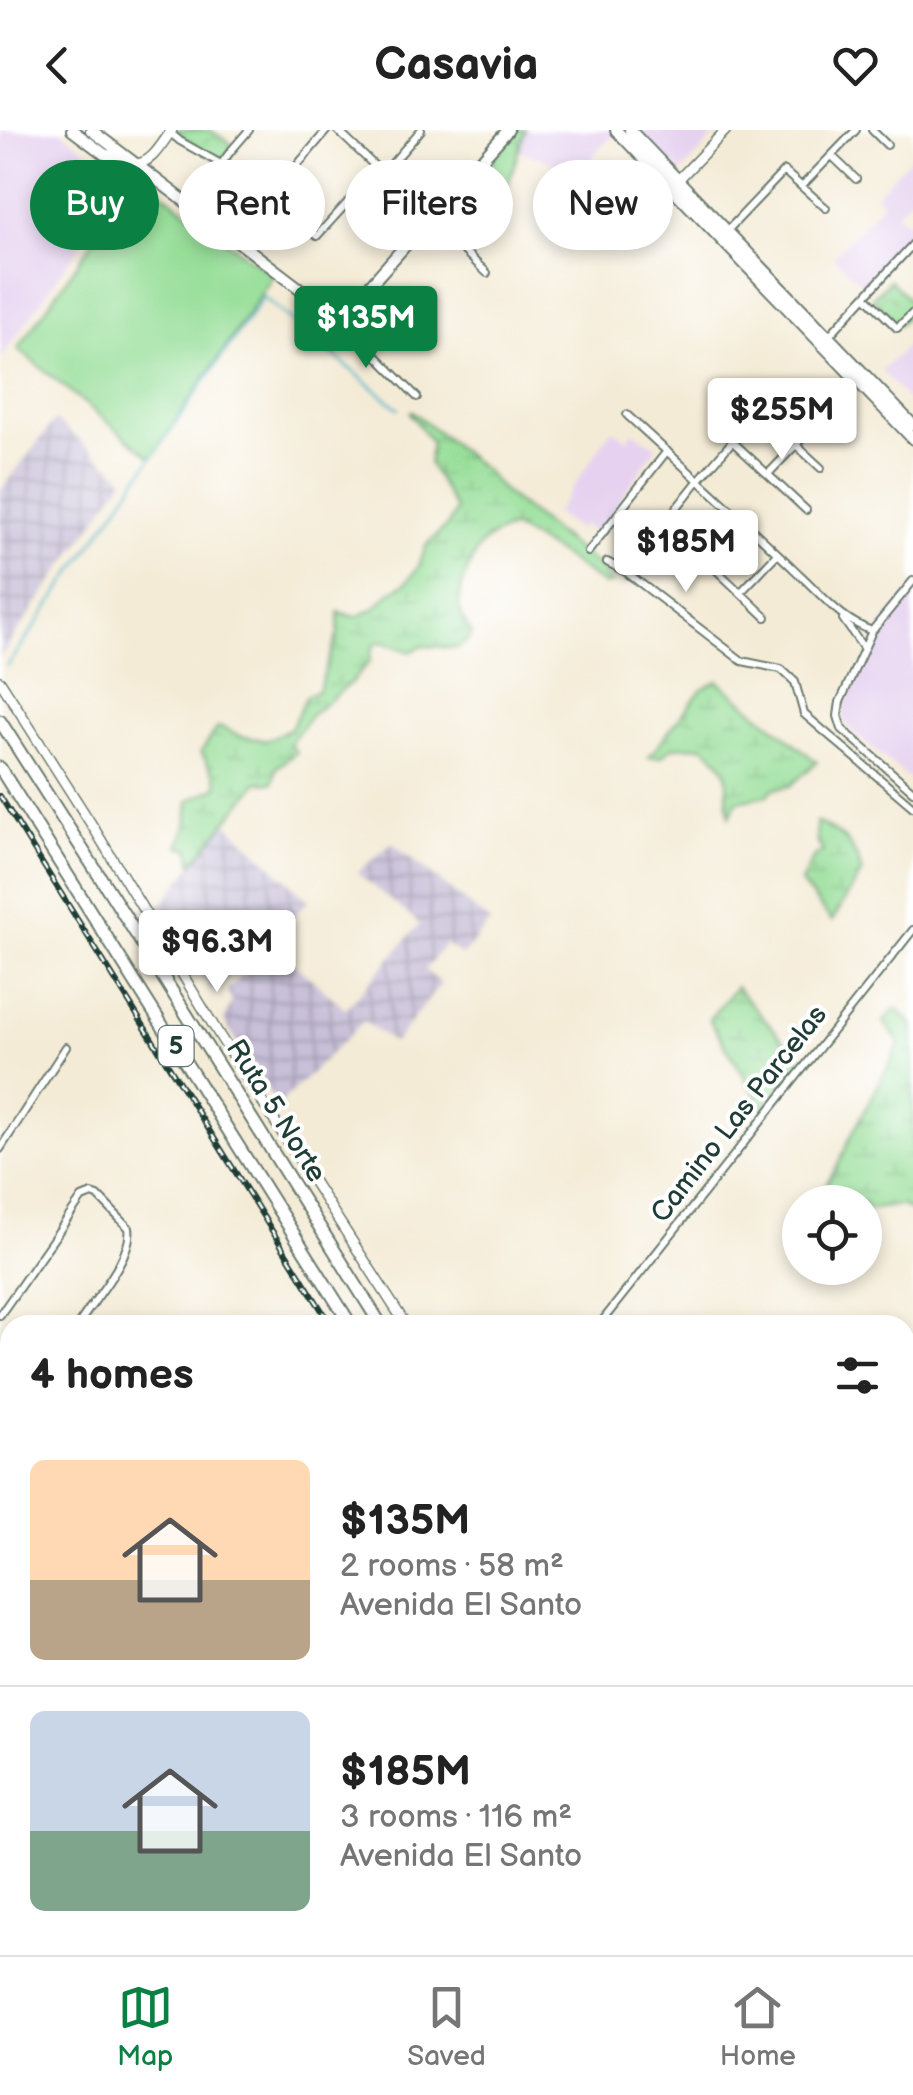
<!DOCTYPE html>
<html lang="en">
<head>
<meta charset="utf-8">
<style>
	body { margin:0; font-family:"Balsamiq Sans",sans-serif; background:#f2f2f2; color:#222; height:100vh; display:flex; flex-direction:column; font-size:38px; white-space:nowrap }
	* { box-sizing:border-box; margin:0 }
	p { font-size:32px; color:#767676 }
	.icon { flex:none; width:55px; height:55px; fill:none; stroke:currentColor; stroke-width:2; stroke-linecap:round; stroke-linejoin:round }
	.map { position:relative; flex:1; overflow:hidden }
	.panel { position:absolute; left:0px; top:1185px; width:915px; height:640px; display:flex; flex-direction:column; background:#fff; border-radius:30px 30px 0 0; box-shadow:0 5px 15px #0003 }
	.panel>* { flex:none }
	.hud { position:absolute; left:30px; top:30px; width:855px; height:90px; display:flex; gap:20px }
	.buttons { position:absolute; left:782px; top:1055px; display:grid; gap:20px }
	.buttons a { display:grid; place-items:center; width:100px; height:100px; border-radius:50%; background:#fff; box-shadow:0 5px 15px #0003; font-size:50px }
	.price { position:absolute; translate:-50% -85px; padding:0 22px; border-radius:10px; background:#fff; color:#222; font-size:32px; line-height:65px; filter:drop-shadow(0 2px 5px #0008) }
	.price::after { content:''; position:absolute; left:50%; top:60px; width:30px; height:22px; margin-left:-15px; background:inherit; clip-path:polygon(0 0,100% 0,50% 100%) }
	.price.selected { background:#0b8043; color:#fff }
	ul { padding:0; list-style:none }
	li { display:flex; align-items:center; gap:30px; height:250px; padding:0 30px }
	li+li { border-top:2px solid #e0e0e0 }
	li span { display:grid; place-items:center; flex:none; width:280px; height:200px; border-radius:15px; color:#555 }
	li>.icon { margin-inline-start:auto }
	span .icon { width:120px; height:120px; fill:#fffc; stroke-width:1 }
	li b { font-size:42px }
	h2 { display:flex; justify-content:space-between; align-items:center; height:120px; padding:0 30px; font-size:42px }
	.pill { padding:0 35px; border-radius:45px; background:#fff; box-shadow:0 5px 15px #0003; font-size:35px; line-height:90px }
	.pill.selected { background:#0b8043; color:#fff }
	header { display:flex; justify-content:space-between; align-items:center; height:130px; padding:0 30px; background:#fff; font-size:45px; font-weight:600 }
	.menu { display:flex; justify-content:space-around; align-items:center; height:140px; border-top:2px solid #e0e0e0; background:#fff; font-size:28px; color:#767676 }
	.menu a { display:grid; justify-items:center; gap:5px }
	.menu .selected { color:#0b8043 }
	.map>svg:first-child { display:block }
	.built { fill:#e6d2f0 }
	.industrial { fill:url(#industrial-grid) }
	.grass { fill:#96de98; stroke:#5a8e66; stroke-width:2.5 }
	.wetland { fill:url(#wetland-marsh); stroke:#5a8e66; stroke-width:2.5 }
	.park { fill:url(#park-crowns); stroke:#5a8e66; stroke-width:2.5 }
	.lines { fill:none; stroke-linecap:round; stroke-linejoin:round }
	.stream { stroke:#4ab2c9; stroke-width:2.5 }
	.minor-casing { stroke:#6a7a6d; stroke-width:10 }
	.tertiary-casing { stroke:#6a7a6d; stroke-width:12 }
	.secondary-casing { stroke:#6a7a6d; stroke-width:14 }
	.primary-casing { stroke:#6a7a6d; stroke-width:14 }
	.trunk-casing { stroke:#6a7a6d; stroke-width:15 }
	.minor { stroke:#fff; stroke-width:6 }
	.tertiary { stroke:#fff; stroke-width:9 }
	.secondary { stroke:#fff; stroke-width:10 }
	.primary { stroke:#fff; stroke-width:10 }
	.trunk { stroke:#fff; stroke-width:11 }
	.rail-casing { stroke:#1f3d34; stroke-width:6 }
	.rail { stroke:#fff; stroke-width:2.5; stroke-dasharray:8; stroke-linecap:butt }
	.labels { text-anchor:middle; dominant-baseline:central; stroke-width:8; stroke-linejoin:round; paint-order:stroke }
	.shield { fill:#fff; stroke:#627771; stroke-width:2.5 }
	.shield-label { font-size:25px; font-weight:bold; fill:#1f3d34 }
	.street-label { font-size:28px; fill:#1f3d34; stroke:#fff }
</style>
</head>
<body>
<header><svg class="icon" aria-label="back" viewBox="0 0 24 24"><path d="M15 5l-7 7 7 7"/></svg>Casavia<svg class="icon" aria-label="heart" viewBox="0 0 24 24"><path d="M12 20l-8-8c-3-5 5-10 8-4 3-6 11-1 8 4z"/></svg></header>
<div class="map">
<svg width="913" height="1825" viewBox="0 0 913 1825">
	<defs>
		<pattern id="industrial-grid" width="8" height="8" patternUnits="userSpaceOnUse" patternTransform="scale(2.5)"><rect width="8" height="8" fill="#c8bfd8"/><path d="M0 4h8M4 0v8" fill="none" stroke="#a29cb0"/></pattern>
		<pattern id="wetland-marsh" width="20" height="14" patternUnits="userSpaceOnUse" patternTransform="scale(2.5)"><rect width="20" height="14" fill="#96de98"/><path d="M1 5h8M5 5V1M11 12h8M15 12V8" fill="none" stroke="#81bf84"/></pattern>
		<pattern id="park-crowns" width="20" height="18" patternUnits="userSpaceOnUse" patternTransform="scale(2.5)"><rect width="20" height="18" fill="#96de98"/><path d="M2 6a3 3 0 1 1 6 0M12 15a3 3 0 1 1 6 0" fill="none" stroke="#81bf84"/></pattern>
	</defs>
	<rect width="100%" height="100%" fill="#fff"/>
	<filter id="ink" filterUnits="userSpaceOnUse"><feTurbulence type="fractalNoise" baseFrequency=".01" numOctaves="2"/><feDisplacementMap in="SourceGraphic" scale="20" xChannelSelector="R" yChannelSelector="G"/><feConvolveMatrix kernelMatrix="1 2 1 2 8 2 1 2 1" color-interpolation-filters="sRGB"/></filter>
	<filter id="wash" filterUnits="userSpaceOnUse"><feTurbulence type="fractalNoise" baseFrequency=".0048" numOctaves="4" result="noise"/><feDisplacementMap in="SourceGraphic" scale="40" xChannelSelector="R" yChannelSelector="G"/><feGaussianBlur stdDeviation="2.25" result="paint"/><feColorMatrix in="noise" values="0 0 0 0 0 0 0 0 0 0 0 0 0 0 0 0 0 1.4 0 .05"/><feComposite in="paint" operator="in"/></filter>
	<g filter="url(#wash)">
		<rect width="100%" height="100%" fill="#f4ebd6"/>
		<path class="built" d="M0,0H60L102,32L131,42L0,230Z
			M525,0H619L596,22L585,44L520,21Z
			M637,0H719L681,43Z
			M913,25V65L897,83L913,98V106L865,157L833,127L883,73L875,65Z
			M913,210V276L881,241Z
			M612,299L627,309L633,301L656,317L597,404L582,394L578,400L555,384Z
			M913,456V652L854,603L845,593L843,581L879,499Z
			M428,1815H496L505,1825H419Z"/>
		<path class="industrial" d="M55,290L125,348L0,527V361Z
			M226,692L309,771L212,860L157,781Z
			M392,713L490,792L462,826L445,814L425,840L441,854L394,913L364,891L278,975L224,891L232,871L226,861L273,816L346,879L420,794L357,743Z"/>
		<path class="grass" d="M139,45L273,146L152,328L18,219Z
			M360,1815H414L405,1825H351Z"/>
		<path class="wetland" d="M412,281L484,340L506,364L598,436L611,453L604,455L566,428L514,398C504,401 493,404 484,412C473,422 459,457 459,473C459,483 465,495 472,503L467,511L458,518L422,516L411,522L383,512L375,513L371,522L370,531L355,549L310,586L290,614L296,622L276,638L273,653L258,652L193,734L190,719L179,716L187,696L189,670L218,657L215,645L201,622L218,597C226,598 230,602 237,605C246,609 256,607 265,611L291,598L307,565L318,561L338,504L339,482L356,487L374,479L391,462L407,452L419,436L427,414L448,395L456,380L429,333L431,312L410,283Z
			M718,551L817,632L790,656L773,659L768,665L737,671L730,686C720,649 742,646 703,616L673,617L661,627H649L702,559Z
			M816,692C844,705 853,712 862,742L832,791L801,753L813,728L823,721L817,712Z
			M736,857L802,931L764,978L709,889Z
			M896,878L913,895V1082L901,1075L865,1080V1072H818C826,1050 841,1035 848,1012L900,914L884,892Z"/>
		<path class="park" d="M177,0H210L233,15L223,31H218C205,20 189,14 176,2Z
			M519,0H525L508,55L501,92L465,59Z
			M890,150L913,174V180L898,195L872,168Z"/>
		<g class="lines">
			<path class="stream" d="M7,537L263,167L399,279"/>
		</g>
	</g>
	<g filter="url(#ink)">
		<g class="lines">
			<g class="minor-casing">
				<path id="minor" d="M337,0L487,143
					M872,0L887,15
					M168,1L180,11L221,34L317,106L378,39
					M832,26L856,49
					M383,44L421,0
					M802,56L856,0
					M268,70L327,0
					M192,75L230,22L249,0
					M727,101L784,41L826,78
					M866,167L897,198L913,183
					M340,189L417,267
					M826,209L913,114
					M627,285C685,338 743,390 799,444C823,466 841,490 872,501
					M733,312L806,380
					M796,315L821,338
					M768,344L857,251
					M666,392L766,487
					M588,422L667,321
					M607,432L626,442L742,531L781,539L795,552L804,584L913,677
					M626,442L698,351L763,276
					M913,451L872,501L840,572L838,586L842,599L913,661
					M741,462L777,424
					M843,489L864,519
					M0,1019L66,917
					M0,1185L82,1068L92,1064L98,1066L129,1098C134,1125 93,1171 78,1195
					M599,1195L913,800
					M0,1306L10,1293
					M905,1416L913,1407
					M0,1464L10,1476
					M303,1815L312,1825
					M30,1825L37,1815"/>
			</g>
			<g class="tertiary-casing">
				<path id="tertiary" d="M135,34C152,34 162,13 172,0
					M678,50L726,0
					M0,551L95,700L221,908L406,1195"/>
			</g>
			<g class="secondary-casing">
				<path id="secondary" d="M72,0L104,24L129,32
					M91,0L340,189L508,0"/>
			</g>
			<g class="primary-casing">
				<path id="primary" d="M616,0L913,309
					M630,0L913,295
					M797,1815L803,1825"/>
			</g>
			<g class="trunk-casing">
				<path id="trunk" d="M0,591L111,764L381,1195
					M0,638L351,1195
					M743,1815L749,1825
					M761,1815L767,1825
					M774,1815L780,1825"/>
			</g>
			<use href="#minor" class="minor"/>
			<use href="#tertiary" class="tertiary"/>
			<use href="#secondary" class="secondary"/>
			<use href="#primary" class="primary"/>
			<use href="#trunk" class="trunk"/>
			<g class="rail-casing">
				<path id="rail" d="M0,666L331,1195
					M720,1815L727,1825"/>
			</g>
			<use href="#rail" class="rail"/>
		</g>
	</g>
	<g class="labels">
		<rect class="shield" x="158.5" y="896" width="35" height="40" rx="8"/>
		<g class="shield-label">
			<text x="176" y="916">5</text>
		</g>
		<g class="street-label">
			<text transform="translate(276 981) rotate(58)">Ruta 5 Norte</text>
			<text transform="translate(739 984) rotate(-52)">Camino Las Parcelas</text>
		</g>
	</g>
</svg>
<div class="buttons">
<a><svg class="icon" aria-label="locate" viewBox="0 0 24 24"><circle cx="12" cy="12" r="6"/><path d="M12 2v4M12 18v4M2 12h4M18 12h4"/></svg></a>
</div>
<b class="price selected" style="left:366px;top:241px">$135M</b>
<b class="price" style="left:782px;top:333px">$255M</b>
<b class="price" style="left:686px;top:465px">$185M</b>
<b class="price" style="left:217px;top:865px">$96.3M</b>
<div class="hud">
<a class="pill selected">Buy</a>
<a class="pill">Rent</a>
<a class="pill">Filters</a>
<a class="pill">New</a>
</div>
<section class="panel">
<h2>4 homes<svg class="icon" aria-label="filters" viewBox="0 0 24 24"><path d="M4 7h16M4 17h16"/><circle cx="9" cy="7" r="2"/><circle cx="15" cy="17" r="2"/></svg></h2>
<ul>
<li><span style="background:linear-gradient(#ffd9b3 60%,#b9a48a 0)"><svg class="icon" aria-label="home" viewBox="0 0 24 24"><path d="M3 11l9-7 9 7M6 9v11h12V9"/></svg></span><div><b>$135M</b><p>2 rooms · 58 m²</p><p>Avenida El Santo</p></div></li>
<li><span style="background:linear-gradient(#c9d6e8 60%,#7fa58c 0)"><svg class="icon" aria-label="home" viewBox="0 0 24 24"><path d="M3 11l9-7 9 7M6 9v11h12V9"/></svg></span><div><b>$185M</b><p>3 rooms · 116 m²</p><p>Avenida El Santo</p></div></li>
</ul>
</section>
</div>
<nav class="menu">
<a class="selected"><svg class="icon" aria-label="map" viewBox="0 0 24 24"><path d="M3 6l6-2 6 2 6-2v14l-6 2-6-2-6 2zM9 4v14M15 6v14"/></svg>Map</a>
<a><svg class="icon" aria-label="saved" viewBox="0 0 24 24"><path d="M7 4h10v16l-5-4-5 4z"/></svg>Saved</a>
<a><svg class="icon" aria-label="home" viewBox="0 0 24 24"><path d="M3 11l9-7 9 7M6 9v11h12V9"/></svg>Home</a>
</nav>
</body>
</html>
